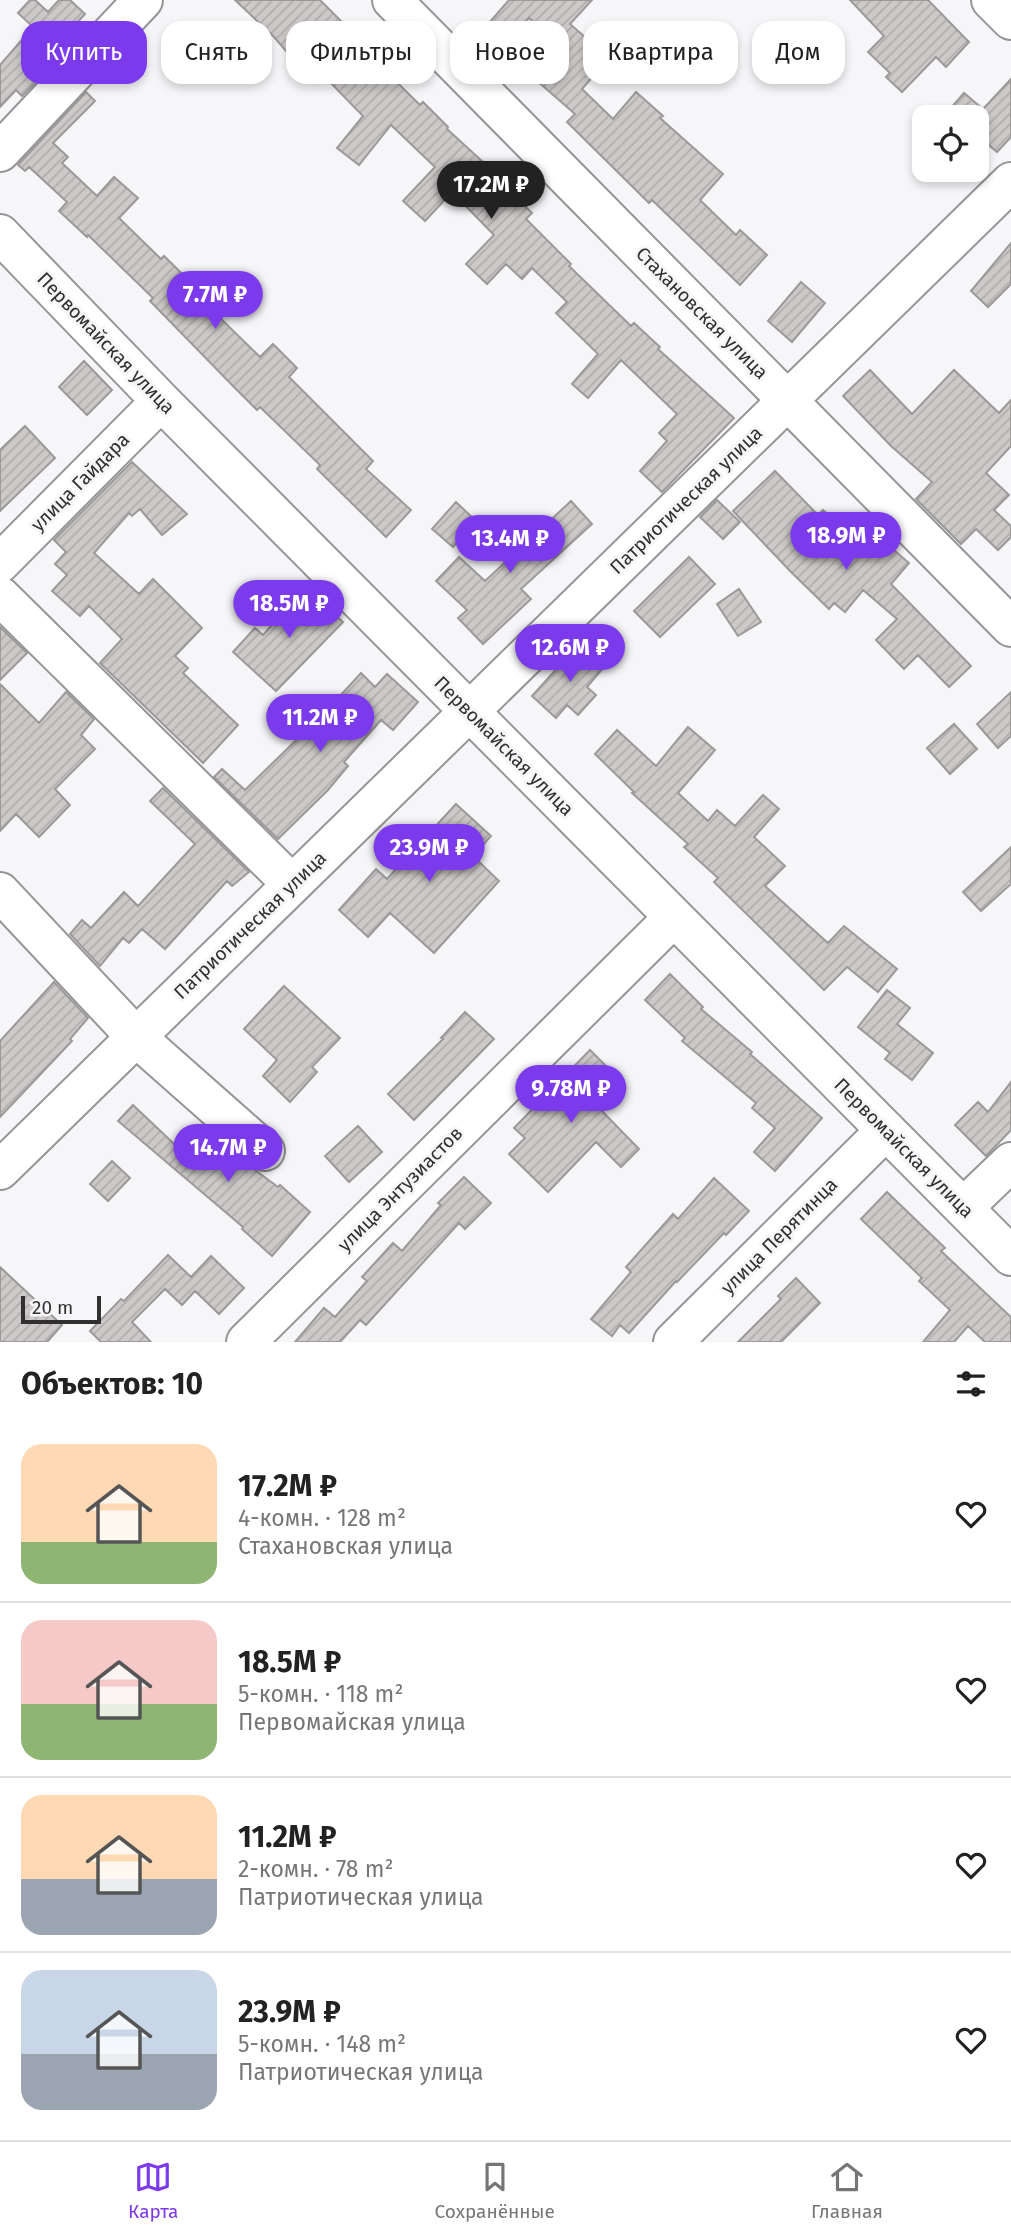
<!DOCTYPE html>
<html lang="ru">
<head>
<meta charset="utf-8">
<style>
	body { margin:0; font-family:"Fira Sans",sans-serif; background:#f6f6f6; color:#222; height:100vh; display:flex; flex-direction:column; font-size:26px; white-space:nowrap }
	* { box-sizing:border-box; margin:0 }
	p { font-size:23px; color:#767676 }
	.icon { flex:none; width:38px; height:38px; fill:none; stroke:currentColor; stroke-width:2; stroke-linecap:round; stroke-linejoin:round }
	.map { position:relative; height:1342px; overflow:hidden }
	.details { display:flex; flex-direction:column; background:#fff; flex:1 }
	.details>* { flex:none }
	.guide { position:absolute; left:21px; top:21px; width:970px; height:63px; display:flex; gap:14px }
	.tools { position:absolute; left:912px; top:105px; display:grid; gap:14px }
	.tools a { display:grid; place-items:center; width:77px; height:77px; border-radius:14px; background:#fff; box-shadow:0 4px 10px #0003; font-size:35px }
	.scale { position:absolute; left:21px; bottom:18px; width:80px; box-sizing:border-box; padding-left:7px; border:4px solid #303031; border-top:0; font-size:19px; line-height:24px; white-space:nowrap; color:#303031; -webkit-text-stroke:5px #f6f6f9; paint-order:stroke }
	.price { position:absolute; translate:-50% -60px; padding:0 16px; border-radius:24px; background:#7c3aed; color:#fff; font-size:23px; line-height:46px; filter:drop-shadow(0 2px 4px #0008) }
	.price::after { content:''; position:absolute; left:50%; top:42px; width:21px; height:16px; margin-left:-10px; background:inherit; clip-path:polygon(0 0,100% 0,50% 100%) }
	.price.selected { background:#222; color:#fff }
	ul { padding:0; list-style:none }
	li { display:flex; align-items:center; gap:21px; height:175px; padding:0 21px }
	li+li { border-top:2px solid #e0e0e0 }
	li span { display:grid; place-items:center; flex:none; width:196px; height:140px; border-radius:21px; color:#555 }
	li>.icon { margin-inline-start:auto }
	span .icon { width:84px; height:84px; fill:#fffc; stroke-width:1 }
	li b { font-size:30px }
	h2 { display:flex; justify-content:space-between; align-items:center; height:84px; padding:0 21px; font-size:30px }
	.chip { padding:0 24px; border-radius:21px; background:#fff; box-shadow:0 4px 10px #0003; font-size:24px; line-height:63px }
	.chip.selected { background:#7c3aed; color:#fff }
	.tabs { display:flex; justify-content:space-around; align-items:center; height:98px; border-top:2px solid #e0e0e0; background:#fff; font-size:19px; color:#767676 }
	.tabs a { display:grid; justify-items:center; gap:4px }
	.tabs .selected { color:#7c3aed }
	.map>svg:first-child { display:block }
	.building { fill:url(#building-hatch); stroke:#9c9999; stroke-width:2 }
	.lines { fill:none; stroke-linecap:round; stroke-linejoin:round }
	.minor-casing { stroke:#959598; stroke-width:42 }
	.minor { stroke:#fff; stroke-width:38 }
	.labels { text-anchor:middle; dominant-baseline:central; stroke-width:6; stroke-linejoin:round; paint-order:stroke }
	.street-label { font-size:19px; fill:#303031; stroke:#f6f6f9 }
</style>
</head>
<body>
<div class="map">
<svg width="1011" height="1342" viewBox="0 0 1011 1342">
	<defs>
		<pattern id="building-hatch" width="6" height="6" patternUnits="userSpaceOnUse" patternTransform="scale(1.75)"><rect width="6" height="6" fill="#ccc9c8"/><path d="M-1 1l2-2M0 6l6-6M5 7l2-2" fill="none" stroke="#b0adac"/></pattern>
	</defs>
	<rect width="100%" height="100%" fill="#f6f6f9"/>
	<path class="building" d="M30,0H35L48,12L59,0H70L85,14L31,72L39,79L22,96L16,90L0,107V65L33,27L18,13Z
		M235,0H320L354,34L351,37L420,105L423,102L448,127L447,129L494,172L492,174L532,213L526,219L571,264L569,266L631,326L634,323L660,347L658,349L734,418L662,492L640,471L667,441L659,433L677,414L621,360L588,398L572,384L598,354L556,313L567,302L532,268L522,279L506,264L487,284L466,264L494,235L452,192L425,221L403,201L435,167L391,125L359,165L337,148L363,116L322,74L313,83L292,62L294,60L274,37Z
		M509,0H592L570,24L609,58L582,89L613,119L636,92L663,116L660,118L723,174L700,200L736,235L740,230L767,255L740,285L652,200L649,203L567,122L575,114L536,80L564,49L529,18L501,48L482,31Z
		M850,0H928L969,42L946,67L936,57L902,92L886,77L890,73L868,52L884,36Z
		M1011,79V137L997,152L976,134V117H959L950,109L964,93L983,109Z
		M86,92L95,101L53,143L68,157L62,163L97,196L114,177L138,198L119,218L161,259L164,256L218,309L215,313L260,357L273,344L297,368L289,377L373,461L366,469L411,510L386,537L317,469L320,465L260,407L257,410L233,386L150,301L153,298L88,235L87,237L59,211L67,202L29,167L25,171L18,165Z
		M1011,243V284L988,307L971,291Z
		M801,282L825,303L792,342L768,321Z
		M84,361L112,390L87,415L59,387Z
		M870,370L912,414L954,370L999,413L1011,400V446L986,473L1009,495L994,510L1011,526V537L998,550L976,529L961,544L916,499L932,482L891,446L843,396Z
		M25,426L55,458L0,511V450Z
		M132,462L187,514L162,535L140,509L132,516L129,513L94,553L139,594L153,579L202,628L175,656L188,668L183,673L238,725L203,763L100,663L122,639L89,606L80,616L52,591L67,575L55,564L66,552L54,540Z
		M775,471L818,515L823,510L861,546L873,532L909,563L891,584L971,666L949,687L918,655L904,669L876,640L897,619L863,590L845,612L834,603L829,609L792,573L733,511Z
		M717,500L740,522L723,539L700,517Z
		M571,501L592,524L521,589L531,599L483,644L458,618L467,610L436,581L459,557L485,581Z
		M456,502L476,521L453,547L432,529Z
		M689,557L715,584L660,637L634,611Z
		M305,588L343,622L276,691L233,652L255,628L263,635Z
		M739,589L761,622L738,636L717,604Z
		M0,627L27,653L0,680Z
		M578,645L603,668L587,687L596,695L578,715L567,705L556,718L532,696Z
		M361,673L375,687L387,674L418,702L393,730L381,720L344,762L348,766L328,790L278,839L214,777L222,769L245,790L328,709Z
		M0,684L39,723L66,692L94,719L81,735L95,749L55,789L70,805L39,837L16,814L0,831Z
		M1011,692V736L998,748L977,724Z
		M954,724L977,749L950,774L927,748Z
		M688,727L715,750L678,793L708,821L717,810L735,826L763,795L779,809L754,837L785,866L765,886L828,943L844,926L897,969L878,992L847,967L824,990L714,882L718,878L684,847L688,844L632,793L634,792L595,754L617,730L656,766Z
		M163,788L249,872L232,886L227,881L165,949L142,929L129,943L123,938L100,966L70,934L82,920L91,928L124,892L138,906L195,844L150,801Z
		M456,804L491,836L473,856L499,881L434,953L390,913L368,937L339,910L376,869L387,879Z
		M1011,847V884L981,911L963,892Z
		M670,974L703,1007L701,1009L752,1052L750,1054L822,1118L775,1171L754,1152L775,1128L752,1108L756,1103L682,1041L685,1038L645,1000Z
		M54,982L88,1018L70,1039L72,1041L0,1117V1041Z
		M284,986L340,1038L312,1067L317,1072L290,1102L263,1076L277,1060L244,1029Z
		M887,990L910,1008L897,1024L933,1053L912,1080L885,1059L890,1053L858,1027Z
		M465,1012L494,1039L414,1120L388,1094L443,1039L441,1038Z
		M590,1050L617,1077L602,1093L607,1099L599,1108L639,1149L621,1167L596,1142L548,1192L509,1154L525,1138L514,1128Z
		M1011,1082V1130L986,1156L955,1125L978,1102L988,1112Z
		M133,1105L190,1159L213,1134L251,1167L278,1187L280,1185L310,1212L272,1256L242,1229L243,1227L118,1121Z
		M358,1126L382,1152L349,1182L325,1156Z
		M112,1161L130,1178L108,1201L90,1184Z
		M464,1177L491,1203L465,1229L459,1223L366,1325L360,1320L340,1342H295L324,1308L335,1317L367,1281L362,1277L393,1243L402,1251L441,1205L438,1203Z
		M714,1178L749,1211L726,1235L724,1233L677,1282L676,1281L629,1333L620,1325L612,1336L591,1319L631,1272L626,1267L673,1214L678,1219Z
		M887,1192L945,1248L941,1251L1011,1317V1342H985L968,1326L954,1342H923L950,1310L919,1281L922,1278L861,1219Z
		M168,1255L191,1277L211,1256L244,1288L219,1314L195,1291L182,1305L165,1289L132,1322L151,1342H101L90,1331L121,1299L124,1301Z
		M0,1267L62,1325L47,1342H0Z
		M796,1278L820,1303L781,1342H738L781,1299L778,1296Z"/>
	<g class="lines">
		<g class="minor-casing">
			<path id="minor" d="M392,0L1011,627
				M991,0L1011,20
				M0,152L143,0
				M0,234L161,401L1011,1256
				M0,563L161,401
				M0,596L292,884
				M0,892L136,1037L265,1151
				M0,1170L1011,182
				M963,1208L1011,1162
				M246,1342L674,917
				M673,1342L886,1130"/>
		</g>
		<use href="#minor" class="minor"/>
	</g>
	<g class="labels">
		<g class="street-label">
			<text transform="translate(702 313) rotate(45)">Стахановская улица</text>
			<text transform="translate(106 343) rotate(46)">Первомайская улица</text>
			<text transform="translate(80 482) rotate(-45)">улица Гайдара</text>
			<text transform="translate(686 500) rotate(-44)">Патриотическая улица</text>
			<text transform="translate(504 746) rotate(45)">Первомайская улица</text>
			<text transform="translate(250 925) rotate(-44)">Патриотическая улица</text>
			<text transform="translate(904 1148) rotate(45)">Первомайская улица</text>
			<text transform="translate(400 1189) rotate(-45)">улица Энтузиастов</text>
			<text transform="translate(779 1236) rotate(-45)">улица Перятинца</text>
		</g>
	</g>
</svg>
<div class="tools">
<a><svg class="icon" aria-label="locate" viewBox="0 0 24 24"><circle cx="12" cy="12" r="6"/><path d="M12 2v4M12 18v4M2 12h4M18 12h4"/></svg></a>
</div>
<div class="scale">20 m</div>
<b class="price selected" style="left:491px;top:221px">17.2M ₽</b>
<b class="price" style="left:215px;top:331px">7.7M ₽</b>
<b class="price" style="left:846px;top:572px">18.9M ₽</b>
<b class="price" style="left:510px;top:575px">13.4M ₽</b>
<b class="price" style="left:289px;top:640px">18.5M ₽</b>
<b class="price" style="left:570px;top:684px">12.6M ₽</b>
<b class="price" style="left:320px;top:754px">11.2M ₽</b>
<b class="price" style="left:429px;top:884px">23.9M ₽</b>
<b class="price" style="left:571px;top:1125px">9.78M ₽</b>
<b class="price" style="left:228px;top:1184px">14.7M ₽</b>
<div class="guide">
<a class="chip selected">Купить</a>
<a class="chip">Снять</a>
<a class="chip">Фильтры</a>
<a class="chip">Новое</a>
<a class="chip">Квартира</a>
<a class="chip">Дом</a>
</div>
</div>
<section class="details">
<h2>Объектов: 10<svg class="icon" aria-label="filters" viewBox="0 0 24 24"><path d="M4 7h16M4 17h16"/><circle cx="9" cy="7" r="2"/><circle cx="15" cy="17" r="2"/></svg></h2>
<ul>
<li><span style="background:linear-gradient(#ffd9b3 70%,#8fb573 0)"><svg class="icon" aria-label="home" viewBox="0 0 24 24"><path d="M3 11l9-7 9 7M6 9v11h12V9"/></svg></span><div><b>17.2M ₽</b><p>4-комн. · 128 m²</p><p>Стахановская улица</p></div><svg class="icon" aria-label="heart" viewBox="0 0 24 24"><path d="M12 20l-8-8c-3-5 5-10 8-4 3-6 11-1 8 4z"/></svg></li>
<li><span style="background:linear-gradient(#f6c9c9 60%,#8fb573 0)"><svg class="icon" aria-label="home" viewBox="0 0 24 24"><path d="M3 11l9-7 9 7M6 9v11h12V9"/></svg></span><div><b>18.5M ₽</b><p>5-комн. · 118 m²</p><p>Первомайская улица</p></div><svg class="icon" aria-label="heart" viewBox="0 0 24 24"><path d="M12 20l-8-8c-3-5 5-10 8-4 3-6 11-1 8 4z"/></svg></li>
<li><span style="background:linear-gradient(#ffd9b3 60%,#9aa5b1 0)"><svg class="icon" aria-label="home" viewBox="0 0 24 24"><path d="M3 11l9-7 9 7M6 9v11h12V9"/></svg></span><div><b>11.2M ₽</b><p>2-комн. · 78 m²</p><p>Патриотическая улица</p></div><svg class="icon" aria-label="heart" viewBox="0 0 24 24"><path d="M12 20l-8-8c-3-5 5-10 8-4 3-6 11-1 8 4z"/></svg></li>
<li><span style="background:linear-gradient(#c9d6e8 60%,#9aa5b1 0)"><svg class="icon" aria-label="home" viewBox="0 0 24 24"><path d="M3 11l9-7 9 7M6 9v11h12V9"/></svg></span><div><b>23.9M ₽</b><p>5-комн. · 148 m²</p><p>Патриотическая улица</p></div><svg class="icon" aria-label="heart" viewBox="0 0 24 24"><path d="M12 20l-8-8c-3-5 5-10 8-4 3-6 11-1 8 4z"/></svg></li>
</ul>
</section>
<nav class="tabs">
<a class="selected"><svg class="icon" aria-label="map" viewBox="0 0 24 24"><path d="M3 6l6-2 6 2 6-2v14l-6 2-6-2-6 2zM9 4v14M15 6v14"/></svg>Карта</a>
<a><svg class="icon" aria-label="saved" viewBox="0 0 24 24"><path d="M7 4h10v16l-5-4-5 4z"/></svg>Сохранённые</a>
<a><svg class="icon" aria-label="home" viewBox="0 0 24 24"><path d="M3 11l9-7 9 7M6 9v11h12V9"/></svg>Главная</a>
</nav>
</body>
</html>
